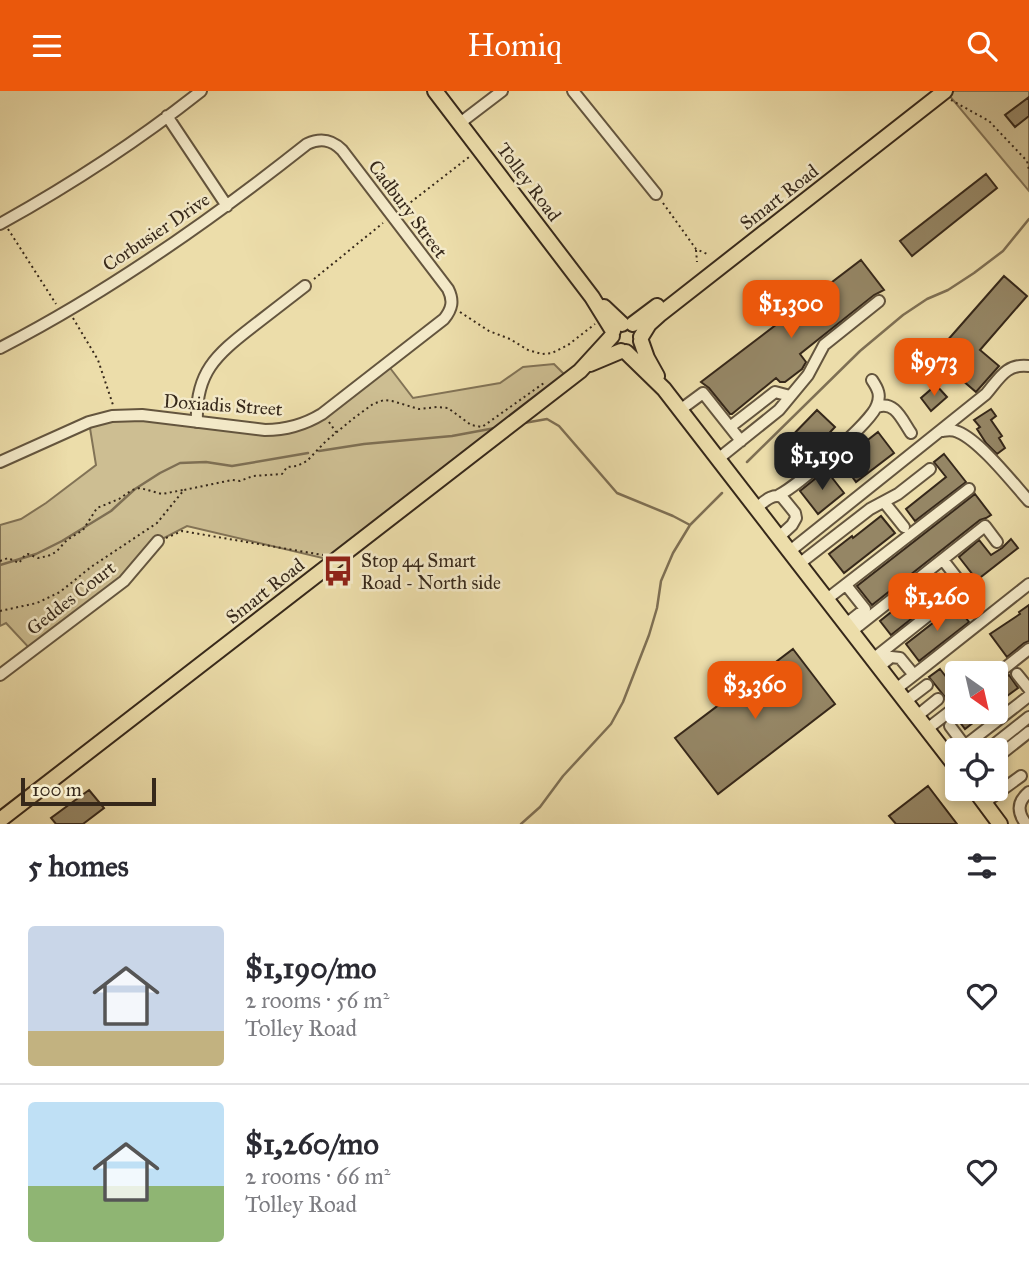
<!DOCTYPE html>
<html lang="en">
<head>
<meta charset="utf-8">
<style>
	body { margin:0; font-family:"IM FELL Great Primer",serif; background:#f2f2f3; color:#2b2b33; height:100vh; display:flex; flex-direction:column; font-size:26px; white-space:nowrap }
	* { box-sizing:border-box; margin:0 }
	p { font-size:23px; color:#7c7c81 }
	.icon { flex:none; width:38px; height:38px; fill:none; stroke:currentColor; stroke-width:2; stroke-linecap:round; stroke-linejoin:round }
	.map { position:relative; height:733px; overflow:hidden }
	.panel { display:flex; flex-direction:column; background:#fff; flex:1 }
	.panel>* { flex:none }
	.needle { width:46px; rotate:146deg }
	.tools { position:absolute; left:945px; top:570px; display:grid; gap:14px }
	.tools a { display:grid; place-items:center; width:63px; height:63px; border-radius:7px; background:#fff; box-shadow:0 4px 10px #0003; font-size:35px }
	.scale { position:absolute; left:21px; bottom:18px; width:135px; box-sizing:border-box; padding-left:7px; border:4px solid #36281a; border-top:0; font-size:19px; line-height:24px; white-space:nowrap; color:#36281a; -webkit-text-stroke:5px #f3e9c8; paint-order:stroke }
	.price { position:absolute; translate:-50% -60px; padding:0 16px; border-radius:14px; background:#ea580c; color:#fff; font-size:23px; line-height:46px; filter:drop-shadow(0 2px 4px #0008) }
	.price::after { content:''; position:absolute; left:50%; top:42px; width:21px; height:16px; margin-left:-10px; background:inherit; clip-path:polygon(0 0,100% 0,50% 100%) }
	.price.selected { background:#222; color:#fff }
	ul { padding:0; list-style:none }
	li { display:flex; align-items:center; gap:21px; height:175px; padding:0 28px }
	li+li { border-top:2px solid #e1e1e2 }
	li span { display:grid; place-items:center; flex:none; width:196px; height:140px; border-radius:7px; color:#555 }
	li>.icon { margin-inline-start:auto }
	span .icon { width:84px; height:84px; fill:#fffc; stroke-width:1 }
	li b { font-size:30px }
	h2 { display:flex; justify-content:space-between; align-items:center; height:84px; padding:0 28px; font-size:30px }
	header { display:flex; justify-content:space-between; align-items:center; height:91px; padding:0 28px; background:#ea580c; color:#fff; font-size:32px; font-weight:600 }
	.map>svg:first-child { display:block }
	.green { fill:#cdbe92; stroke:#827356; stroke-width:2 }
	.lines { fill:none; stroke-linecap:round; stroke-linejoin:round }
	.stream { stroke:#7e6f53; stroke-width:2.5 }
	.building { fill:#958665; stroke:#36281a; stroke-width:2 }
	.minor-casing { stroke:#64553e; stroke-width:14 }
	.major-casing { stroke:#36281a; stroke-width:18 }
	.path { stroke:#36281a; stroke-width:2; stroke-dasharray:2 3.5; stroke-linecap:butt }
	.minor { stroke:#f3e9c8; stroke-width:10 }
	.major { stroke:#ecddaa; stroke-width:14 }
	.labels { text-anchor:middle; dominant-baseline:central; stroke-width:5; stroke-linejoin:round; paint-order:stroke }
	.street-label { font-size:19px; fill:#36281a; stroke:#f3e9c8 }
	.poi-label { font-size:19px; fill:#36281a; stroke:#f3e9c8; text-anchor:start }
</style>
</head>
<body>
<header><svg class="icon" aria-label="menu" viewBox="0 0 24 24"><path d="M4 6h16M4 12h16M4 18h16"/></svg>Homiq<svg class="icon" aria-label="search" viewBox="0 0 24 24"><circle cx="10" cy="10" r="6"/><path d="M15 15l6 6"/></svg></header>
<div class="map">
<svg width="1029" height="733" viewBox="0 0 1029 733">
	<rect width="100%" height="100%" fill="#ecddaa"/>
	<filter id="stains"><feTurbulence type="fractalNoise" baseFrequency=".00286" numOctaves="4"/><feColorMatrix values="0 0 0 0 .2 0 0 0 0 .09 0 0 0 0 .02 0 0 0 .5 -.17"/></filter>
	<radialGradient id="worn" r=".72"><stop offset=".6" stop-color="#630" stop-opacity="0"/><stop offset="1" stop-color="#630" stop-opacity=".3"/></radialGradient>
	<path class="green" d="M952,0H1029V100L948,3Z
		M387,273L413,307L500,292L523,276L554,273L569,288L335,470L187,435L158,450L124,490L32,560L6,532L0,535V434L21,428L46,412L96,374L89,331L117,324L265,339L310,330Z"/>
	<g class="lines">
		<path class="stream" d="M524,332L547,328L559,335L617,402L673,425L690,434
			M319,360L364,353L452,345L495,337
			M747,371L860,260L903,224L927,208L948,199L974,182L1003,160L1029,128
			M0,474L36,463L62,450L111,420L135,398L160,382L180,372L206,371L232,375L308,362
			M521,733L540,716L563,685L611,633L623,611L649,544L657,517L661,490L673,462L690,434L722,402"/>
	</g>
	<path class="building" d="M1029,6V25L1015,36L1005,24Z
		M986,83L997,97L912,165L900,150Z
		M861,169L884,199L874,204L800,263L806,271L802,278L785,291H780L776,287L732,323H730L709,297L701,291Z
		M1004,185L1027,205L980,259L999,275L976,301L948,277L953,271L939,259Z
		M936,294L947,306L931,320L921,307Z
		M991,318L996,325L991,329L1002,345L999,347L1005,357L997,363L986,352L977,338L980,336L974,329Z
		M817,319L835,336L796,377L781,363L791,353L787,350Z
		M878,341L894,362L856,391L841,370Z
		M944,363L966,391L915,430L906,418L946,386L934,371Z
		M826,379L844,402L818,423L800,400Z
		M975,403L991,424L986,427L980,429L872,514L857,495Z
		M881,425L895,442L844,482L829,463L852,445L853,447Z
		M1011,448L1018,457L977,489L959,466L979,449L991,464L1002,457Z
		M939,483L950,497L891,544L880,530Z
		M956,514L969,531L919,570L906,553Z
		M1029,514V550L1024,552L1007,566L990,543L1020,523L1019,521Z
		M793,558L835,613L718,703L675,647Z
		M940,578L957,600V605L949,611L929,586Z
		M1009,584L1018,597L996,613V592L1001,590Z
		M962,621H987L965,638L956,626Z
		M928,695L957,733H896L889,725Z
		M89,699L104,717L83,733H56L51,727Z"/>
	<g class="lines">
		<g class="minor-casing">
			<path id="minor" d="M573,0L656,103
				M167,25L227,115
				M460,32L502,0
				M0,133C70,94 138,50 201,0
				M0,257C109,201 211,129 307,53C320,47 331,48 342,59L448,198C454,210 452,218 444,228L322,323C304,334 286,339 265,339L142,324L112,325L89,331L0,371
				M877,316C895,309 902,329 911,342
				M680,319L703,302L741,350
				M197,331C195,282 216,264 252,236C270,222 287,209 305,195
				M730,336L775,301L790,305
				M942,340C948,339 952,338 958,341C980,350 1012,391 1029,410
				M718,368L779,319L808,284L824,254L879,210
				M779,404C797,395 872,331 877,314C881,304 878,298 872,289
				M884,411L904,436
				M756,417C764,411 772,402 782,406L795,422L796,427L792,434L779,446
				M790,460L986,303C999,288 1006,272 1029,275
				M799,473L870,418L898,403L930,378
				M827,508L969,398
				M846,533L865,518L846,494
				M852,540L985,435L997,451
				M873,568L964,496L943,469
				M879,576L891,566L900,567L914,584L896,598
				M1017,583L1029,598
				M0,584L124,490L158,450
				M914,584L1029,493
				M996,584L1029,558
				M906,610L927,594
				M917,625L938,608
				M950,635L965,655
				M927,638L957,615
				M958,660L1029,605
				M986,660L1029,626
				M996,667L1029,641
				M984,712L1021,685
				M1026,733C1017,721 1017,711 1029,701"/>
		</g>
		<g class="major-casing">
			<path id="major" d="M435,0L592,206L613,240
				M604,216L622,233
				M633,233L657,215
				M641,246L649,233L659,224L945,0
				M641,250L647,267L657,285
				M626,261L664,298L957,677
				M590,273L621,260
				M974,698L1000,733
				M0,729L580,280L612,245"/>
		</g>
		<path class="path" d="M951,9L989,30L1027,70L1029,79
			M663,112L696,158L707,163
			M402,118L469,66
			M8,138L56,213
			M696,159L697,171
			M314,188L383,132
			M460,221L489,240L510,248L528,259L542,263L552,262L568,254L595,233
			M73,227L98,269L113,314
			M329,331L336,341
			M166,447L182,440L323,464
			M0,470L8,467L19,472L25,464L28,463L38,467L48,465L56,461L67,449L83,439L97,417L119,408L132,399L140,397L162,403L183,399
			M0,520L37,512L60,501L91,476L157,432L184,399L232,389L240,390L253,385L282,383L287,376L297,375L307,370L326,350L354,327L373,313L384,309L392,310L419,318L437,316L448,317L471,334L482,336L544,292"/>
		<use href="#minor" class="minor"/>
		<use href="#major" class="major"/>
	</g>
	<defs>
		<g id="bus-bare" transform="scale(2.415)"><path d="M-5-6H5V4H4V6H2V4H-2V6H-4V4H-5ZM-3.5-4V0h7V-4ZM-3.5 1.2v1.5H-2V1.2ZM2 1.2v1.5H3.5V1.2Z" fill="#8f2418" stroke="#f3e9c8" stroke-width="2.5" paint-order="stroke"/></g>
	</defs>
	<g fill-rule="evenodd">
		<use href="#bus-bare" x="338" y="480"/>
	</g>
	<g class="labels">
		<g class="street-label">
			<text transform="translate(529 91) rotate(53)">Tolley Road</text>
			<text transform="translate(779 106) rotate(-38)">Smart Road</text>
			<text transform="translate(408 118) rotate(53)">Cadbury Street</text>
			<text transform="translate(156 141) rotate(-34)">Corbusier Drive</text>
			<text transform="translate(223 314) rotate(4)">Doxiadis Street</text>
			<text transform="translate(265 500) rotate(-38)">Smart Road</text>
			<text transform="translate(71 507) rotate(-38)">Geddes Court</text>
		</g>
		<g class="poi-label">
			<text x="361" y="469">Stop 44 Smart<tspan x="361" dy="22">Road - North side</tspan></text>
		</g>
	</g>
	<rect width="100%" height="100%" filter="url(#stains)"/>
	<rect width="100%" height="100%" fill="url(#worn)"/>
</svg>
<div class="tools">
<a><svg class="needle" viewBox="-14 -14 28 28"><path d="M0-13l5 13h-10z" fill="#e53935"/><path d="M0 13l5-13h-10z" fill="#7c7c81"/></svg></a>
<a><svg class="icon" aria-label="locate" viewBox="0 0 24 24"><circle cx="12" cy="12" r="6"/><path d="M12 2v4M12 18v4M2 12h4M18 12h4"/></svg></a>
</div>
<div class="scale">100 m</div>
<b class="price" style="left:791px;top:249px">$1,300</b>
<b class="price" style="left:934px;top:307px">$973</b>
<b class="price selected" style="left:822px;top:401px">$1,190</b>
<b class="price" style="left:937px;top:542px">$1,260</b>
<b class="price" style="left:755px;top:630px">$3,360</b>
</div>
<section class="panel">
<h2>5 homes<svg class="icon" aria-label="filters" viewBox="0 0 24 24"><path d="M4 7h16M4 17h16"/><circle cx="9" cy="7" r="2"/><circle cx="15" cy="17" r="2"/></svg></h2>
<ul>
<li><span style="background:linear-gradient(#c9d6e8 75%,#c2b280 0)"><svg class="icon" aria-label="home" viewBox="0 0 24 24"><path d="M3 11l9-7 9 7M6 9v11h12V9"/></svg></span><div><b>$1,190/mo</b><p>2 rooms · 56 m²</p><p>Tolley Road</p></div><svg class="icon" aria-label="heart" viewBox="0 0 24 24"><path d="M12 20l-8-8c-3-5 5-10 8-4 3-6 11-1 8 4z"/></svg></li>
<li><span style="background:linear-gradient(#bfe0f5 60%,#8fb573 0)"><svg class="icon" aria-label="home" viewBox="0 0 24 24"><path d="M3 11l9-7 9 7M6 9v11h12V9"/></svg></span><div><b>$1,260/mo</b><p>2 rooms · 66 m²</p><p>Tolley Road</p></div><svg class="icon" aria-label="heart" viewBox="0 0 24 24"><path d="M12 20l-8-8c-3-5 5-10 8-4 3-6 11-1 8 4z"/></svg></li>
</ul>
</section>
</body>
</html>
